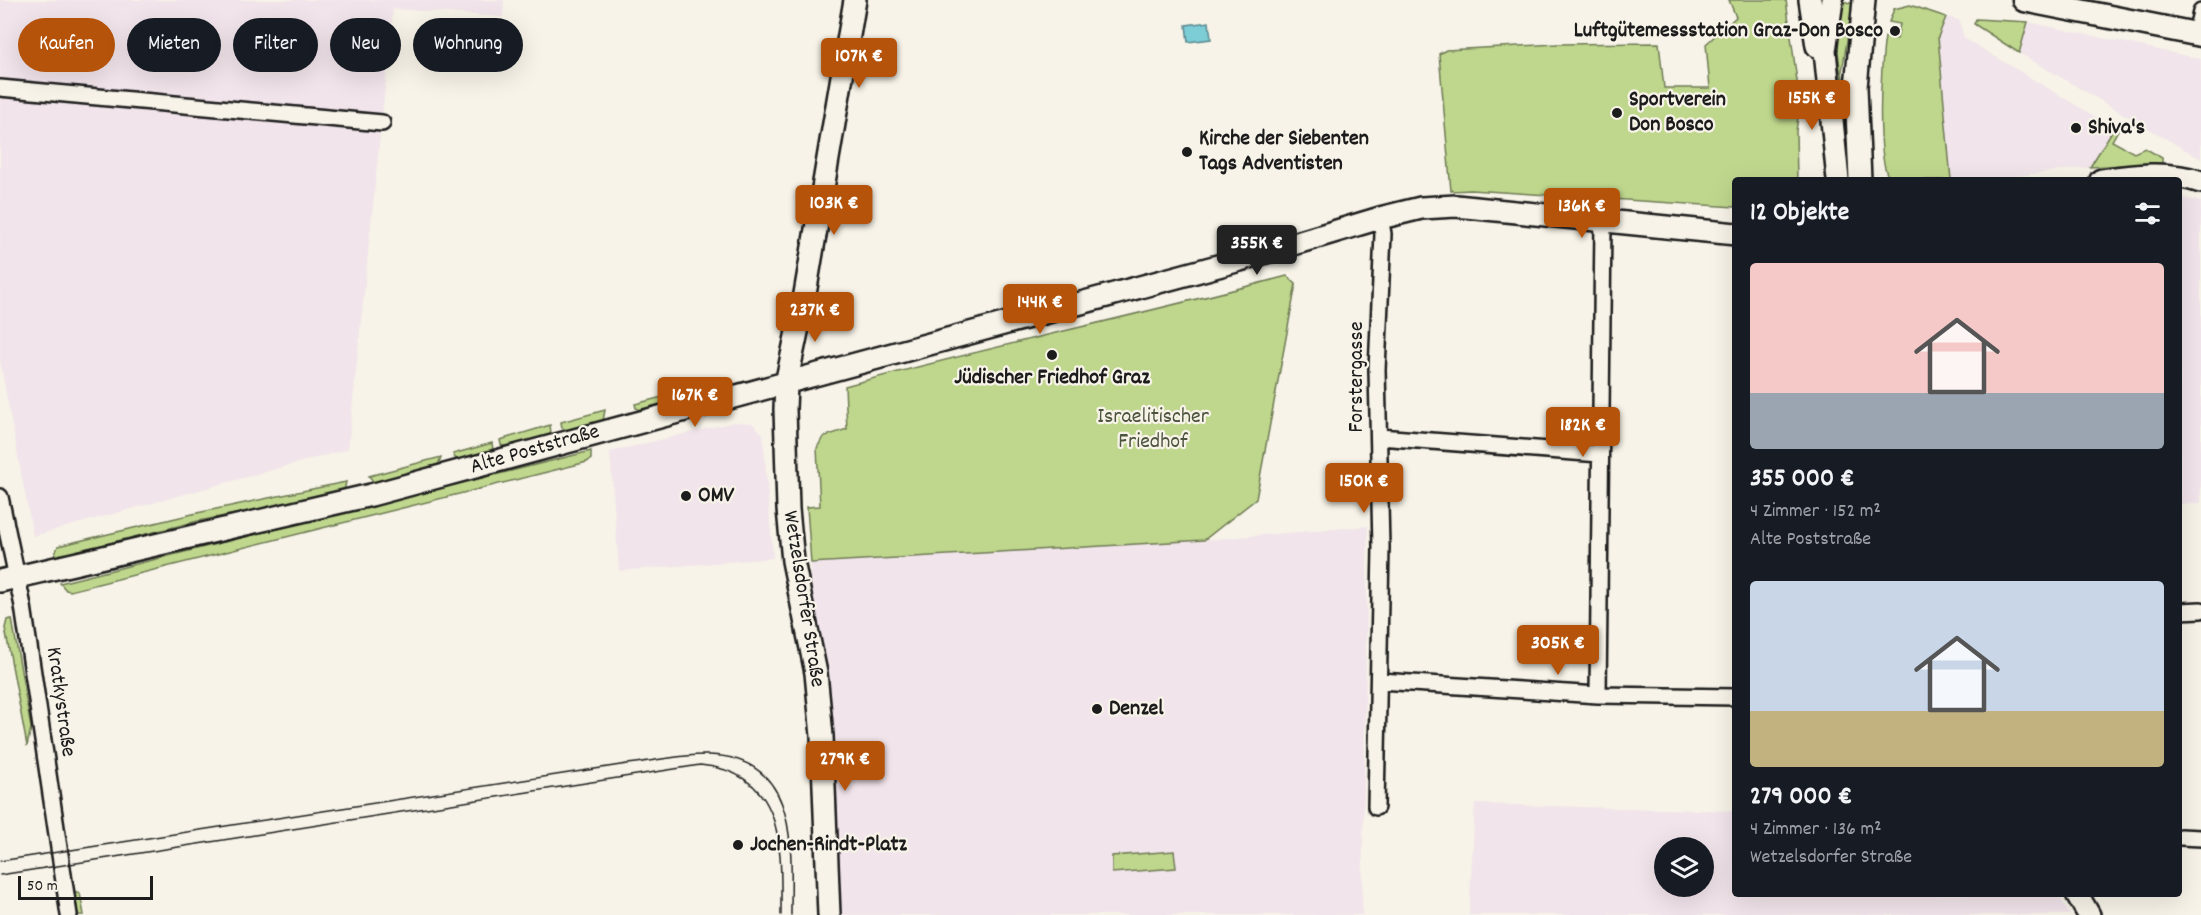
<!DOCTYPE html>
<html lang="de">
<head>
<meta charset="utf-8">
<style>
	body { margin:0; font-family:Dekko,sans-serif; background:#242831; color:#f1f3f6; height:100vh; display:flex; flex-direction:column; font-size:22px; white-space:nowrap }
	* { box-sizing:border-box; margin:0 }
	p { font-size:20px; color:#9ea1a6 }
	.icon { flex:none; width:33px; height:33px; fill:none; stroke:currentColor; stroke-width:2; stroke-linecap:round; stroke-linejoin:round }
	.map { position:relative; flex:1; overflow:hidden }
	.details { position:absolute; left:1732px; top:177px; width:450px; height:720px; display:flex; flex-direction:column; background:#171b24; border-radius:6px; box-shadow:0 6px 24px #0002 }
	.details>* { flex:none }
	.top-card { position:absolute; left:18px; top:18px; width:570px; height:54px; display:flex; gap:12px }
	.tools { position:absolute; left:1654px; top:837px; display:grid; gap:12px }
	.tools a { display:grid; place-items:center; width:60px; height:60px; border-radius:50%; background:#171b24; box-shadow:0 6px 24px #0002; font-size:30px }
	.scale { position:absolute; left:18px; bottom:15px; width:135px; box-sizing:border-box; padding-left:6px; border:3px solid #1c1c1c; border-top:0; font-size:16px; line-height:21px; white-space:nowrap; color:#1c1c1c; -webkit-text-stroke:4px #f7f3e8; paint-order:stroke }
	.price { position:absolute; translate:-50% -51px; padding:0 14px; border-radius:6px; background:#b45309; color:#fff; font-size:20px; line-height:39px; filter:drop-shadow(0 2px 3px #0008) }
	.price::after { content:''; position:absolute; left:50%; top:36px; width:18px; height:14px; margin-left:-9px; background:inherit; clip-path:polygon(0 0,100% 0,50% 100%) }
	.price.current { background:#222; color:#fff }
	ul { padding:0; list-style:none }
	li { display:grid; align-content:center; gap:12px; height:318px; padding:0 18px }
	li span { display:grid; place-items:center; height:186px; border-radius:6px; color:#555 }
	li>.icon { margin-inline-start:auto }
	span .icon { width:108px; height:108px; fill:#fffc; stroke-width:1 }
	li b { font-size:26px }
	h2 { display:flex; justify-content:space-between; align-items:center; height:72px; padding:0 18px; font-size:26px }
	.pill { padding:0 21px; border-radius:27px; background:#171b24; box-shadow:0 6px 24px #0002; font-size:21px; line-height:54px }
	.pill.current { background:#b45309; color:#fff }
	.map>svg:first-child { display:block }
	.built { fill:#f1e4ea; fill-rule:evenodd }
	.green { fill:#bfd78d; stroke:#6e7a54; stroke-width:1.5 }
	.water { fill:#7dcdd7; stroke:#56868c; stroke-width:1.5 }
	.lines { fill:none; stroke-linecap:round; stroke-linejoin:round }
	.minor-casing { stroke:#1c1c1c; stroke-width:20 }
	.secondary-casing { stroke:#1c1c1c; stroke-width:26 }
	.primary-casing { stroke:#1c1c1c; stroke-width:27 }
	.minor { stroke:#f7f3e8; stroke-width:15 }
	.secondary { stroke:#f7f3e8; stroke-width:21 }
	.primary { stroke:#f7f3e8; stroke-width:22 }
	.tram { stroke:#1c1c1c; stroke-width:1.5 }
	.poi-dot { fill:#1c1c1c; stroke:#f7f3e8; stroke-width:2 }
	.labels { text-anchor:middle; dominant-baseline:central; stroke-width:4.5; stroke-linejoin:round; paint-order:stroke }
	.poi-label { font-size:22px; font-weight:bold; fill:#1c1c1c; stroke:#f7f3e8; text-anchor:start }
	.street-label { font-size:22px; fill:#1c1c1c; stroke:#f7f3e8 }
	.park-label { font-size:22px; fill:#4d543e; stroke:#f7f3e8 }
</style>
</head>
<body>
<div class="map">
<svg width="2201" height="915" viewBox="0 0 2201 915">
	<rect width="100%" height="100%" fill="#f7f3e8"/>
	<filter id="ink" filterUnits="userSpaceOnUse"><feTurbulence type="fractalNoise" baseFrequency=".0167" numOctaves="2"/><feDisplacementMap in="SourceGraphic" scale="12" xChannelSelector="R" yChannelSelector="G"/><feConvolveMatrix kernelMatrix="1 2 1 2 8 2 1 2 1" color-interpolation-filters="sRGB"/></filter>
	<g filter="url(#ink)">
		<path class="built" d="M0,0H504L503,17L393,9L348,449L33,536L0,361Z
			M1946,17L1959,20L1964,38L2114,128L2090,167L1984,180H1951L1938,37Z
			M2028,22L2201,59V159L2019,53Z
			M2180,197L2201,202V503L2180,504Z
			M734,422L752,423L763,434L773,558L619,571L610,452Z
			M1368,526L1362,915H838L831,734L809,578L811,563L1204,540Z
			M1475,804L1735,811L1736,894H2058L2070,915H1469ZM1665,848H1704V886H1665Z"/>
		<path class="green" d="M1729,0H1786L1800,103L1796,131L1797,180H1736L1735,207L1471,190L1451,191L1439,54L1446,50L1557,44L1659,43L1664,88H1710L1706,44L1736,17Z
			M1843,1L1853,4L1842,71L1854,180L1838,52V31Z
			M1910,5L1946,17L1938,37L1951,180H1891C1875,166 1881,61 1885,37L1897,39L1900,24L1889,22L1894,9Z
			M1976,19L2028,22L2019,53L1974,24Z
			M2114,128L2118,130L2112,141L2134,153L2145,148L2162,158V163L2090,167Z
			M1287,276L1296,284L1256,499L1204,540L811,563L807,507L820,506L817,448L823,437L847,429L845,386C992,346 1140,315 1287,276Z
			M726,381L733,384L734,388L687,400L681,396V393Z
			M670,395V402L667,405L641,411L636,408L635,404Z
			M605,410L603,421L567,430L562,428L561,422Z
			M550,425L551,433L548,436L507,448L501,445L500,440Z
			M492,443L493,450L490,453L461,461L455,458L453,454Z
			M591,451V459L587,462L70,591L66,590L60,583Z
			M441,457L437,468L375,484L369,476Z
			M346,482L344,491L299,502L198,521L54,557L58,546L197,513Z
			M12,619L31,728L27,746L5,628L7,620Z
			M1174,851L1176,868L1112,873V856Z
			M74,891L80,893L84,915H78Z"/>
		<path class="water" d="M1209,22L1211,39L1188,42L1186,25Z"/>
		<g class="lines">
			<g class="minor-casing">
				<path id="minor" d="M2196,33L2201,12
					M0,88L382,123
					M1379,437L1600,454
					M0,497L23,606L69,915
					M2180,611L2201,610
					M1380,681L1598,695L1736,697
					M1598,695L1603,222
					M1376,807L1381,547L1377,370L1383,234L1380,218
					M2180,837L2201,838"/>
			</g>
			<g class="secondary-casing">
				<path id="secondary" d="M1810,0L1817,46
					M1832,0L1825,51L1838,180
					M1860,180L1856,87L1864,0
					M2101,180C2133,175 2170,171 2201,182
					M0,581L371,495L1240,260L1380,218L1421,208L1456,206L1736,234
					M2077,894L2089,915
					M829,915L822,736L816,673L793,561L788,509L785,409L786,384L805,294L855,0"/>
			</g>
			<g class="primary-casing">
				<path id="primary" d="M2024,0L2201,35"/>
			</g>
			<use href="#minor" class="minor"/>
			<use href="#secondary" class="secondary"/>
			<use href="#primary" class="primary"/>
			<path class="tram" d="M0,861L627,764C654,761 682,754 709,755C801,758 791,850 791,915
				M0,875L700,765C787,773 781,849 781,915"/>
		</g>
	</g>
	<g class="poi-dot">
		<circle cx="1895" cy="31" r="6"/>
		<circle cx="1617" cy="113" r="6"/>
		<circle cx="2076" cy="128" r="6"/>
		<circle cx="1187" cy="152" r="6"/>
		<circle cx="1052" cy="355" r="6"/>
		<circle cx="686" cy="496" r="6"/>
		<circle cx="1097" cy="709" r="6"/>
		<circle cx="738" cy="845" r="6"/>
	</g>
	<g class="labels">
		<g class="poi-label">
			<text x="1883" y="31" text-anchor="end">Luftgütemessstation Graz-Don Bosco</text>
			<text x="1629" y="100">Sportverein<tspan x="1629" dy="25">Don Bosco</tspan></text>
			<text x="2088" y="128">Shiva's</text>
			<text x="1199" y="139">Kirche der Siebenten<tspan x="1199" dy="25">Tags Adventisten</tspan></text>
			<text x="1052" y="378" text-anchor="middle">Jüdischer Friedhof Graz</text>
			<text x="698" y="496">OMV</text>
			<text x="1109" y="709">Denzel</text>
			<text x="750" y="845">Jochen-Rindt-Platz</text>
		</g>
		<g class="street-label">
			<text transform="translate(1357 377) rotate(-90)">Forstergasse</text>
			<text transform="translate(535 450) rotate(-16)">Alte Poststraße</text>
			<text transform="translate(803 599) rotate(81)">Wetzelsdorfer Straße</text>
			<text transform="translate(60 702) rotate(82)">Kratkystraße</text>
		</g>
		<g class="park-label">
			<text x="1153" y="417">Israelitischer<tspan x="1153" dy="25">Friedhof</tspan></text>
		</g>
	</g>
</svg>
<div class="tools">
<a><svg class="icon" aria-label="layers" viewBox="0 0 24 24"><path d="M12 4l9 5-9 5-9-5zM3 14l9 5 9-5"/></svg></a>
</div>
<div class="scale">50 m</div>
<b class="price" style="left:859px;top:89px">107K €</b>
<b class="price" style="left:1812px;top:131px">155K €</b>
<b class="price" style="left:834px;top:236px">103K €</b>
<b class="price" style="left:1582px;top:239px">136K €</b>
<b class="price current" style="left:1257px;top:276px">355K €</b>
<b class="price" style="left:1040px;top:335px">144K €</b>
<b class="price" style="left:815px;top:343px">237K €</b>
<b class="price" style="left:695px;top:428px">167K €</b>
<b class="price" style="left:1583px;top:458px">182K €</b>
<b class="price" style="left:1364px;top:514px">150K €</b>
<b class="price" style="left:1558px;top:676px">305K €</b>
<b class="price" style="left:845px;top:792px">279K €</b>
<div class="top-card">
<a class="pill current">Kaufen</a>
<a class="pill">Mieten</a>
<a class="pill">Filter</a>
<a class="pill">Neu</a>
<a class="pill">Wohnung</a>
</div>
<section class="details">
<h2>12 Objekte<svg class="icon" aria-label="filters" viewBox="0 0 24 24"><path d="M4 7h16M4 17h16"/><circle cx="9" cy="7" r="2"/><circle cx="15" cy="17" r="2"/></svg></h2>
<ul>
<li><span style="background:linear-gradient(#f6c9c9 70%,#9aa5b1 0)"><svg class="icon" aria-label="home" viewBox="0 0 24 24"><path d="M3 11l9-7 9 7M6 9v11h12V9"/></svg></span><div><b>355 000 €</b><p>4 Zimmer · 152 m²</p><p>Alte Poststraße</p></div></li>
<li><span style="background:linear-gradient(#c9d6e8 70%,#c2b280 0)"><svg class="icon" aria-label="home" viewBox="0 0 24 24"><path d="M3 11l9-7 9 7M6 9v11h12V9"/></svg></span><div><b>279 000 €</b><p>4 Zimmer · 136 m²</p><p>Wetzelsdorfer Straße</p></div></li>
</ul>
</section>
</div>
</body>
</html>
